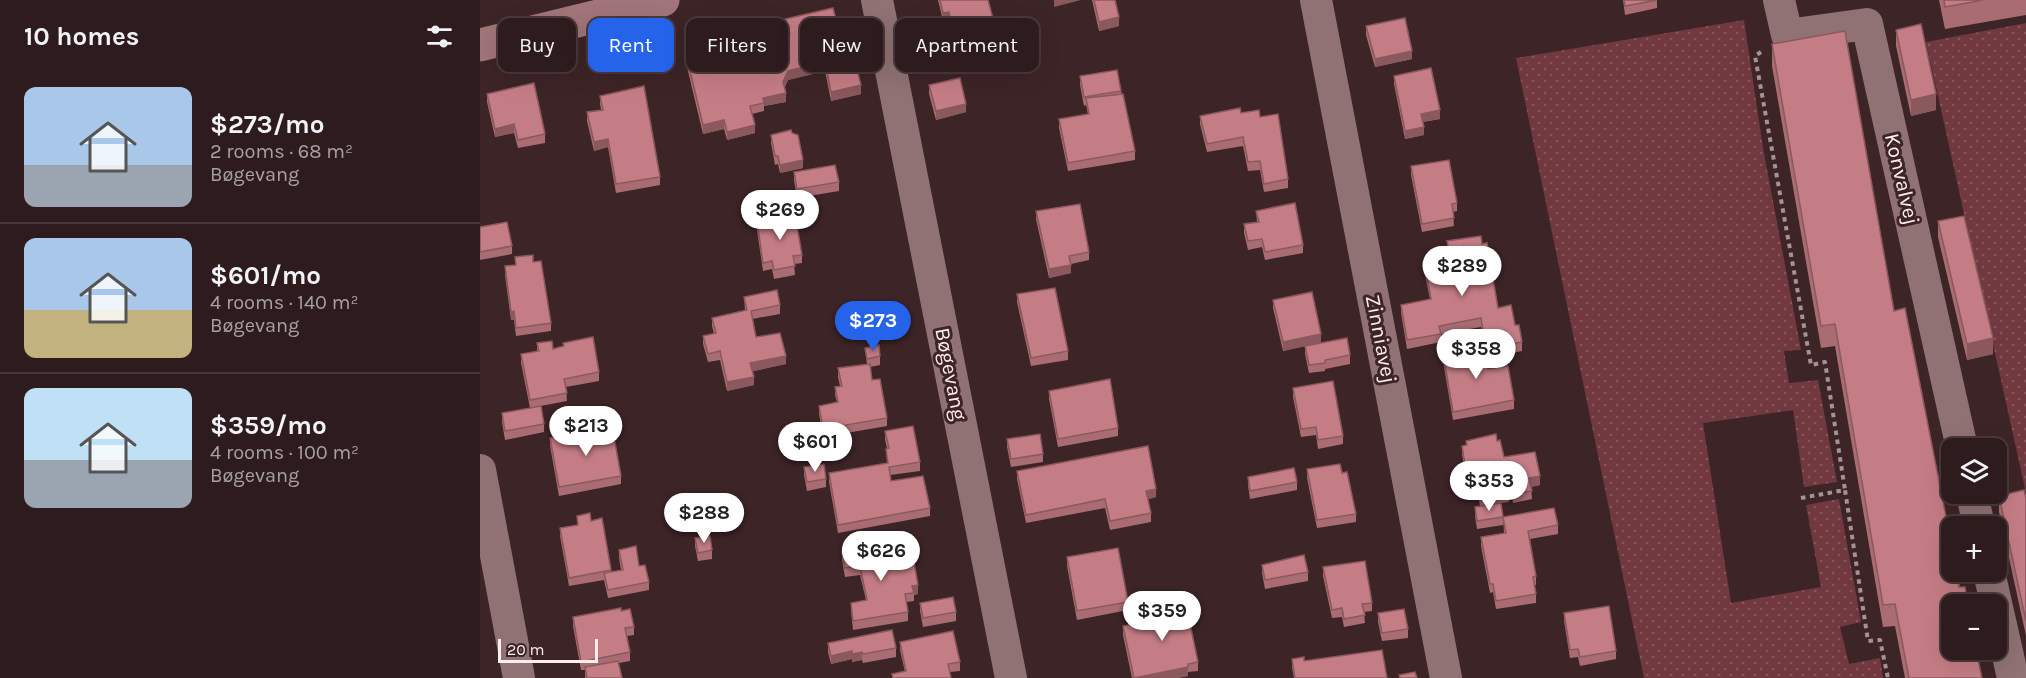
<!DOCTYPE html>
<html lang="en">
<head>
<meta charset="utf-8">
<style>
	body { margin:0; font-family:Karla,sans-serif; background:#3a282a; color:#f1f3f6; height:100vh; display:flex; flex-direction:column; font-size:22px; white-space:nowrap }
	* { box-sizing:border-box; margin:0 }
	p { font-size:20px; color:#a7a1a4 }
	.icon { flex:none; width:33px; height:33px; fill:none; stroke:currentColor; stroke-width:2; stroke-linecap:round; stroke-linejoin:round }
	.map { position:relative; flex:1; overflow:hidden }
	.details { display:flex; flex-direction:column; background:#2e1b1d; width:480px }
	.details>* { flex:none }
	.banner { position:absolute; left:18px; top:18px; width:570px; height:54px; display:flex; gap:12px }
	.controls { position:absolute; left:1461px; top:438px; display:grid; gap:12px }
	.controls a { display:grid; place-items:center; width:66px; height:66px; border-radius:12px; background:#2e1b1d; box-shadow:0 6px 24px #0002,0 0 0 2px #49393b; font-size:30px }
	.scale { position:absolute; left:18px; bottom:15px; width:100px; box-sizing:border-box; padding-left:6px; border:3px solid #feedee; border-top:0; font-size:16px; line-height:21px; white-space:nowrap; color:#feedee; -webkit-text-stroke:4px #3d2427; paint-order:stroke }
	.price { position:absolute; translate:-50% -51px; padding:0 14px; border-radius:21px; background:#fff; color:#222; font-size:20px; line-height:39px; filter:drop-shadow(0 2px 3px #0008) }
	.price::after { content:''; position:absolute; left:50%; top:36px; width:18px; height:14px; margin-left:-9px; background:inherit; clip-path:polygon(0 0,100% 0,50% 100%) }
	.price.active { background:#2563eb; color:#fff }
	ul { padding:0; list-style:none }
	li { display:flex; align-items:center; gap:18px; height:150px; padding:0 24px }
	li+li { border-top:2px solid #49393b }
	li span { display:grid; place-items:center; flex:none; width:168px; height:120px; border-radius:12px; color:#555 }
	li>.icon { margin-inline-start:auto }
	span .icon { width:72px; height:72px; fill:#fffc; stroke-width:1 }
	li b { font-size:26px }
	h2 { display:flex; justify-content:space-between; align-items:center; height:72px; padding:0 24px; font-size:26px }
	.tag { padding:0 21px; border-radius:12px; background:#2e1b1d; box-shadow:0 6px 24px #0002,0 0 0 2px #49393b; font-size:21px; line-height:54px }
	.tag.active { background:#2563eb; color:#fff }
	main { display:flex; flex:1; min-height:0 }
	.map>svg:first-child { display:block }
	.green { fill:url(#green-dots) }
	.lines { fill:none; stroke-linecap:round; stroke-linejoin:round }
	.path { stroke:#a69293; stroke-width:4; stroke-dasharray:4.5 4.5; stroke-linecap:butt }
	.street { stroke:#907274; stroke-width:32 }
	.secondary { stroke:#a17579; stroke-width:33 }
	.wall { fill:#a96c72 }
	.shaded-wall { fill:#8a585d }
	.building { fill:#c57d85; stroke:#8a585d; stroke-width:1.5 }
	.labels { text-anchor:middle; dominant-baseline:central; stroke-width:6; stroke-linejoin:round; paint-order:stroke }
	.street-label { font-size:21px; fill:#feedee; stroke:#3d2427 }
</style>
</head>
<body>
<main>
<section class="details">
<h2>10 homes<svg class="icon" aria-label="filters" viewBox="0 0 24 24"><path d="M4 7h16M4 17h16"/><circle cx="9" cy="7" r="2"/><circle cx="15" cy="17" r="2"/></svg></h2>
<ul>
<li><span style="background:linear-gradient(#a9c7e8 65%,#9aa5b1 0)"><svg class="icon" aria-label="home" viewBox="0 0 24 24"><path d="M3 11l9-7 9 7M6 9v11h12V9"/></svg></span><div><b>$273/mo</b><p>2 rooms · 68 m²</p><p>Bøgevang</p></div></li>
<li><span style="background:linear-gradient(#a9c7e8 60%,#c2b280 0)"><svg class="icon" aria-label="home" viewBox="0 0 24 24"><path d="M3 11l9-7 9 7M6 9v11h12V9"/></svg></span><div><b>$601/mo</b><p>4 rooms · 140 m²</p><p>Bøgevang</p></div></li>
<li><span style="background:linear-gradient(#bfe0f5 60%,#9aa5b1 0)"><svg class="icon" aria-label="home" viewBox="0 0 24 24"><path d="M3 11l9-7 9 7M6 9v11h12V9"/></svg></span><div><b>$359/mo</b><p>4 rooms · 100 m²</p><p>Bøgevang</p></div></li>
</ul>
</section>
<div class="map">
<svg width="1546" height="678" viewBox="0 0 1546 678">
	<defs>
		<pattern id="green-dots" width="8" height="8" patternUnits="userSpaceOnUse" patternTransform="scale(1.5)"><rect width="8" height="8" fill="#713840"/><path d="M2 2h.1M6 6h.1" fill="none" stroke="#86555c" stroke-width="1.8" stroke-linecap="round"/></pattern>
	</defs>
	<rect width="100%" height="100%" fill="#3d2427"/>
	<path class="green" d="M1264,20L1283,148L1321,350L1304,351L1309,383L1338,380L1357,482L1324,487L1313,410L1223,423L1251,603L1341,587L1326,505L1359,499L1381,622L1360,627L1369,664L1400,658L1403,678H1164L1036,58Z
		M1546,23V493L1446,42Z"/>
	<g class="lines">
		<path class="path" d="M1281,52L1275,56L1331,365L1345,362L1365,490
			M1321,498L1365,490L1388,641L1400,640L1408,678"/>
		<path class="street" d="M397,0L531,678
			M836,0L966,678
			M1299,0L1307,35L1387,24L1482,448
			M0,470L39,678
			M1492,494L1499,526
			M1509,572L1533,678"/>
		<path class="secondary" d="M0,45L183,0"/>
	</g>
	<path class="wall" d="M458,0H508L515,34L475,44L469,20L463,21Z
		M612,0H635L639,26L619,31Z
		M1143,0H1177V8L1145,15Z
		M1459,0H1546V15L1465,29Z
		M305,19L359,30L382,59L375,61L381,94L351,101L345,71L308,80L305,87L306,102L284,106V111L272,114L275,133L247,140L244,129L223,134L206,63V54L248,44L246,37V29L268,31L289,53L303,50L301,45V36L307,35L305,27Z
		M886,26L932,59L895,67L886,35Z
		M1416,30L1456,110L1431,116L1416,46Z
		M1292,44L1414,311L1502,678H1425L1415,626L1403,627L1355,346L1341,348L1292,66Z
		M600,76L641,91L655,151V160L588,171L579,128V119L608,114L606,105L604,106L600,85Z
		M914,76L960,119L943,122L944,135L925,139L914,84Z
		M449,85L486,112L456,120L449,94Z
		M7,94L65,134V143L38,148L34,133L15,137L7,102Z
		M120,96L180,177V185L136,193L128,147L114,151L107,121V112L121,110L120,104Z
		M761,113L780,117L808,179V188L784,192L780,170L768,171L763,146L727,152L720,124V116Z
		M291,135L323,168L300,173L298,164L295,165L291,143Z
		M931,166L977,203V211L973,212L974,226L942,232L931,175Z
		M314,172L359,182V191L317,198L314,180Z
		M556,211L609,252V260L591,264V273L569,278L556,219Z
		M776,211L823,245V253L785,260L782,247L768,250L764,233V224L777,222Z
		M277,221L322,255V263L314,264L315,275L294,279L292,269L283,271L277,230Z
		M1458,221L1513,354L1487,360L1458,237Z
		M0,227L32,246V254L0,260Z
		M967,241L1002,244L1018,308L1035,325L1042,342V351L1006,358L1001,327L961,334V342L927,349L921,313V305L950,299L945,275V266L956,264V259L969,256Z
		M35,257L53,262L71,323V331L36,336L34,320H31L25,275V266L35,265Z
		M537,294L588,351V360L551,366L537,302Z
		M264,297L300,305V314L272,319L276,337L306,364L273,371L274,385L247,391L240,360L228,362L223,344V336L234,334L232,326V318L265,311Z
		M793,300L841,343L870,355V364L845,369V371L829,373L825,354V346L803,351L793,308Z
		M57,343L73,349L83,346V343L119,372V381L86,387L87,401L50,408L41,363V354L57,352Z
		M385,348L400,356V365L390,367L392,380L407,418V426L343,437L339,414V406L357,402L355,395V387L360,386L358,377V368L387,364Z
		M963,353L1008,369L1034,400V409L973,420L963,361Z
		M813,388L863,436V444L838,449L836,435L821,437L813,397Z
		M569,391L638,428V436L578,447L569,399Z
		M22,413L64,424V432L25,440L22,422Z
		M405,431L440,462V471L410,475L411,481L450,508V516L358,533L349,482V473L407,463L406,449H407L405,439Z
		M70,438L141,476V484L79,496L70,446Z
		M527,439L563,454V462L531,467L527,447Z
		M986,441H1017L1024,457L1060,485L1051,487L1052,499L1033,503L1031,489L1028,490L1029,502L1021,503L1023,517V525L997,529L995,516V507L1000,506L998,495L989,497L982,454V446L986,445Z
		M324,467L346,479V487L327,491L324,475Z
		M827,469L862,473L876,514V522L837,528L827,478Z
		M537,471L676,497L668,499L671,513V522L630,530L625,508L546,523L537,479Z
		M768,477L817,482V490L770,499L768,486Z
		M1519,496L1546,498V636L1519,512Z
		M97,516L111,521L122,518L131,572L141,570L139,558V550L159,566L169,582V590L128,598L124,580L89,586L80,536V528L97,525Z
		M1023,517L1078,525V534L1050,539L1056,576V585H1054L1056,594V603L1016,609L1013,592L1010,593L1001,546V537L1024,533Z
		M215,538L232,550V559L218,561L215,546Z
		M362,552L409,558L428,563L438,594L434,595V601L426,602L428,612V621L373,630L371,611V603L386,600L380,575L365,577L362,560Z
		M587,557L648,602V610L597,620L587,566Z
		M782,565L828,572V581L785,589L782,573Z
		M843,567L892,603V611L884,612L885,623L864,627L862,617L852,618L843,576Z
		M440,603L476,612V621L443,627L440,611Z
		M683,606L717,611V620L709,621L718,662V671L708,672V676L698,678H652L643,635V626L684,618Z
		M141,611L154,627V635L147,636L150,652V661L139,663L142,678H105V670H101L93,626V617Z
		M898,613L928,629V638L902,641L898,622Z
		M1084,613L1136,651V659L1100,666L1098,657L1090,658L1084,621Z
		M420,642L480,662V671L470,672L471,678H412V674L425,672L420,650Z
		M348,643L416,648V657L383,663L382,660L372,662V659L351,664L348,652Z
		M812,659L824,661L907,678H814L812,668Z"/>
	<path class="shaded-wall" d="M574,0H601L574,7Z
		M469,12V20L463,21V13Z
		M639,17V26L619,31V22Z
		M515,26V34L475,44V36Z
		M382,51V59L373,62V53Z
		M932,51V59L895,67V59Z
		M345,62V71L308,80L303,90V82L308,71Z
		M381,85V94L351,101V92Z
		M306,93V102L284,106L283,98Z
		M1456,94V110L1431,116V100Z
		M486,104V112L456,120V111Z
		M960,110V119L941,122V114Z
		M244,120V129L223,134V125Z
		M34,124V133L15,137V129Z
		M275,125V133L247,140V132Z
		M944,127V135L925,139V131Z
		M128,139V147L114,151V142Z
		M323,160V168L300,173V165Z
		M591,265V273L569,278V269Z
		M34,311V320H31V312Z
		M841,334V343L803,351V342Z
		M1513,338V354L1487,360V344Z
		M306,356V364L270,372V363Z
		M274,377V385L247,391V382Z
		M1060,476V485L1049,487V478Z
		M1031,481V489L1027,490V482Z
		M676,489V497L666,500V491Z
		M438,585V594L434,595L432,586Z
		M372,651V659L351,664V656Z
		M382,652V660L372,662V654Z
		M708,667V676L698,678H657Z"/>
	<path class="building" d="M460,0H508L515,26L475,36L469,12L463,13Z
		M614,0H635L639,17L619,22Z
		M1144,0H1177L1145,6Z
		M1464,0H1503L1465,7Z
		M353,8L359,30L376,26L382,51L373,53L381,85L351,92L345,62L308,71L303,82L306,93L283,98L284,103L270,106L275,125L247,132L244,120L223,125L206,54L250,44L246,29L266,24L268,31L282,28L289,53L306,49L301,36L310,34L305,19Z
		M925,18L932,51L895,59L886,26Z
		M1441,24L1456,94L1431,100L1416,30Z
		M1365,31L1414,311L1425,308L1472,547V572H1476L1479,587H1485L1488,604H1472V650H1496L1502,678H1429L1415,604L1403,605L1355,324L1341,326L1292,44Z
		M951,68L960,110L941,114L944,127L925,131L914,76Z
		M637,70L641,91L604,97L600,76Z
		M480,78L486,104L456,111L449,85Z
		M54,83L65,134L38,140L34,124L15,129L7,94Z
		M164,86L180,177L136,184L128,139L114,142L107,112L123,110L120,96Z
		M643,94L655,151L588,163L579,119L609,114L606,98Z
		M760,108L761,113L779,110L780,117L798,114L808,179L784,184L780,161L768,162L763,137L727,144L720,116Z
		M311,130L312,133L318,135L323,160L300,165L298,156H295L291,135Z
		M969,160L977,203L972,204L974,218L942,224L931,166Z
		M355,165L359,182L317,189L314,172Z
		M815,203L823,245L785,252L782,239L768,241L764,224L779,222L776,211Z
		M600,204L609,252L589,256L591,265L569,269L556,211Z
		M315,214L322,255L313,256L315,266L294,270L292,261L283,263L277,221Z
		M1484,216L1513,338L1487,344L1458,221Z
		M27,222L32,246L0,252V227Z
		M1001,236L1002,244L1007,243L1018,308L1031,305L1035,325H1039L1042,342L1006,349L1001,318L959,326L961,334L927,340L921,305L951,299L945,266L957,264L956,259L970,256L967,241Z
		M53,255V262L61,261L71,323L36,328L34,311L31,312L25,266L36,265L35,257Z
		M575,288L588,351L551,358L537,294Z
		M297,290L300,305L271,311L276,337L300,333L306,356L270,363L274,377L247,382L240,351L228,354L223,336L236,333L232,318L267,310L264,297Z
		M832,292L841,334L803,342L793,300Z
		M113,337L119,372L84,379L87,393L50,400L41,354L59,351L57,343L72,341L73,349L84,346L83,343Z
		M867,338L870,355L845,360V363L829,365L825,346Z
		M399,345L400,356L387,359L385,348Z
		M1004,345L1008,369L1028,366L1034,400L973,412L963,353Z
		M390,364L392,380L400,379L407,418L343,429L339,406L358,402L355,387L362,386L358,368Z
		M630,379L638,428L578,439L569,391Z
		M853,381L863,436L838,440L836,427L821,429L813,388Z
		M61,406L64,424L25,431L22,413Z
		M132,426L141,476L79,487L70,438Z
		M433,426L440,462L409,467L411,481L443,476L450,508L358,525L349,473L408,463L406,449L409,448L405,431Z
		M560,434L563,454L531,459L527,439Z
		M1016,434L1017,441L1020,440L1024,457L1055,452L1060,476L1049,478L1052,491L1033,494L1031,481L1027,482L1029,494L1000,499L998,487L989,489L982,446L987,445L986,441Z
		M668,446L676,489L666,491L671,513L630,521L625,499L546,515L537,471Z
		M344,464L346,479L327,482L324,467Z
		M860,464L862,473L867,472L876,514L837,520L827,469Z
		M814,468L817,482L770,491L768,477Z
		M1544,490L1546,498V621L1519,496Z
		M1021,503L1023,517L997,521L995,507Z
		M1074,508L1078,525L1048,531L1056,576L1053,577L1056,594L1016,601L1013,584H1010L1001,537L1026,533L1023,517Z
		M110,513L111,521L122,518L131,570L89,578L80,528L98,525L97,516Z
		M230,536L232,550L218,553L215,538Z
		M406,543L409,558L426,556L428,563L434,562L438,585L432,586L434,593L425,594L428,612L373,621L371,603L387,600L380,566L365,568L362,552Z
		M156,546L159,566L165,565L169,582L128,590L124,573L143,570L139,550Z
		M638,548L648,602L597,611L587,557Z
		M824,555L828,572L785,580L782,565Z
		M885,561L892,603L882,604L885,615L864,619L862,608L852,610L843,567Z
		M473,597L476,612L443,618L440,603Z
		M715,600L717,611L697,615L699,621L709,619L718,662L708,664V667L654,678L643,626L691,617H685L683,606Z
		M1129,606L1136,651L1100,657L1098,649L1090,650L1084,613Z
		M141,608V611L150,609L154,627L145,628L150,652L101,662L93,617Z
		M924,609L928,629L902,633L898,613Z
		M412,630L416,648L383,654L382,652L372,654V651L351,656L348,643Z
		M473,631L480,662L468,664L471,678H413L412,674L426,671L420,642Z
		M902,650L907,678H815L812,659L824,657V661Z
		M138,661L142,678H107L105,667Z
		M935,672L937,678H920L919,675Z"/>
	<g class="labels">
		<g class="street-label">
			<text transform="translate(1422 179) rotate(77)">Konvalvej</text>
			<text transform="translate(901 339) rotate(79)">Zinniavej</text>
			<text transform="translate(471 374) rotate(79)">Bøgevang</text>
		</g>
	</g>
</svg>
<div class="controls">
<a><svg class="icon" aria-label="layers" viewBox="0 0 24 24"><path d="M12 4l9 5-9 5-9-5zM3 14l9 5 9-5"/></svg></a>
<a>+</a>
<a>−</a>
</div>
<div class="scale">20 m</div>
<b class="price" style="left:300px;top:241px">$269</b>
<b class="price" style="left:982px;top:297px">$289</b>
<b class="price active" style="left:393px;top:352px">$273</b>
<b class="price" style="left:996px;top:380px">$358</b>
<b class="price" style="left:106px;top:457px">$213</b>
<b class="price" style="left:335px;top:473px">$601</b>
<b class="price" style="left:1009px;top:512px">$353</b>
<b class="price" style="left:224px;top:544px">$288</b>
<b class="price" style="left:401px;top:582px">$626</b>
<b class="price" style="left:682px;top:642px">$359</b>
<div class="banner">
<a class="tag">Buy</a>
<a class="tag active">Rent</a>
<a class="tag">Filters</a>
<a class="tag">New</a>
<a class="tag">Apartment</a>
</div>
</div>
</main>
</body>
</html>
